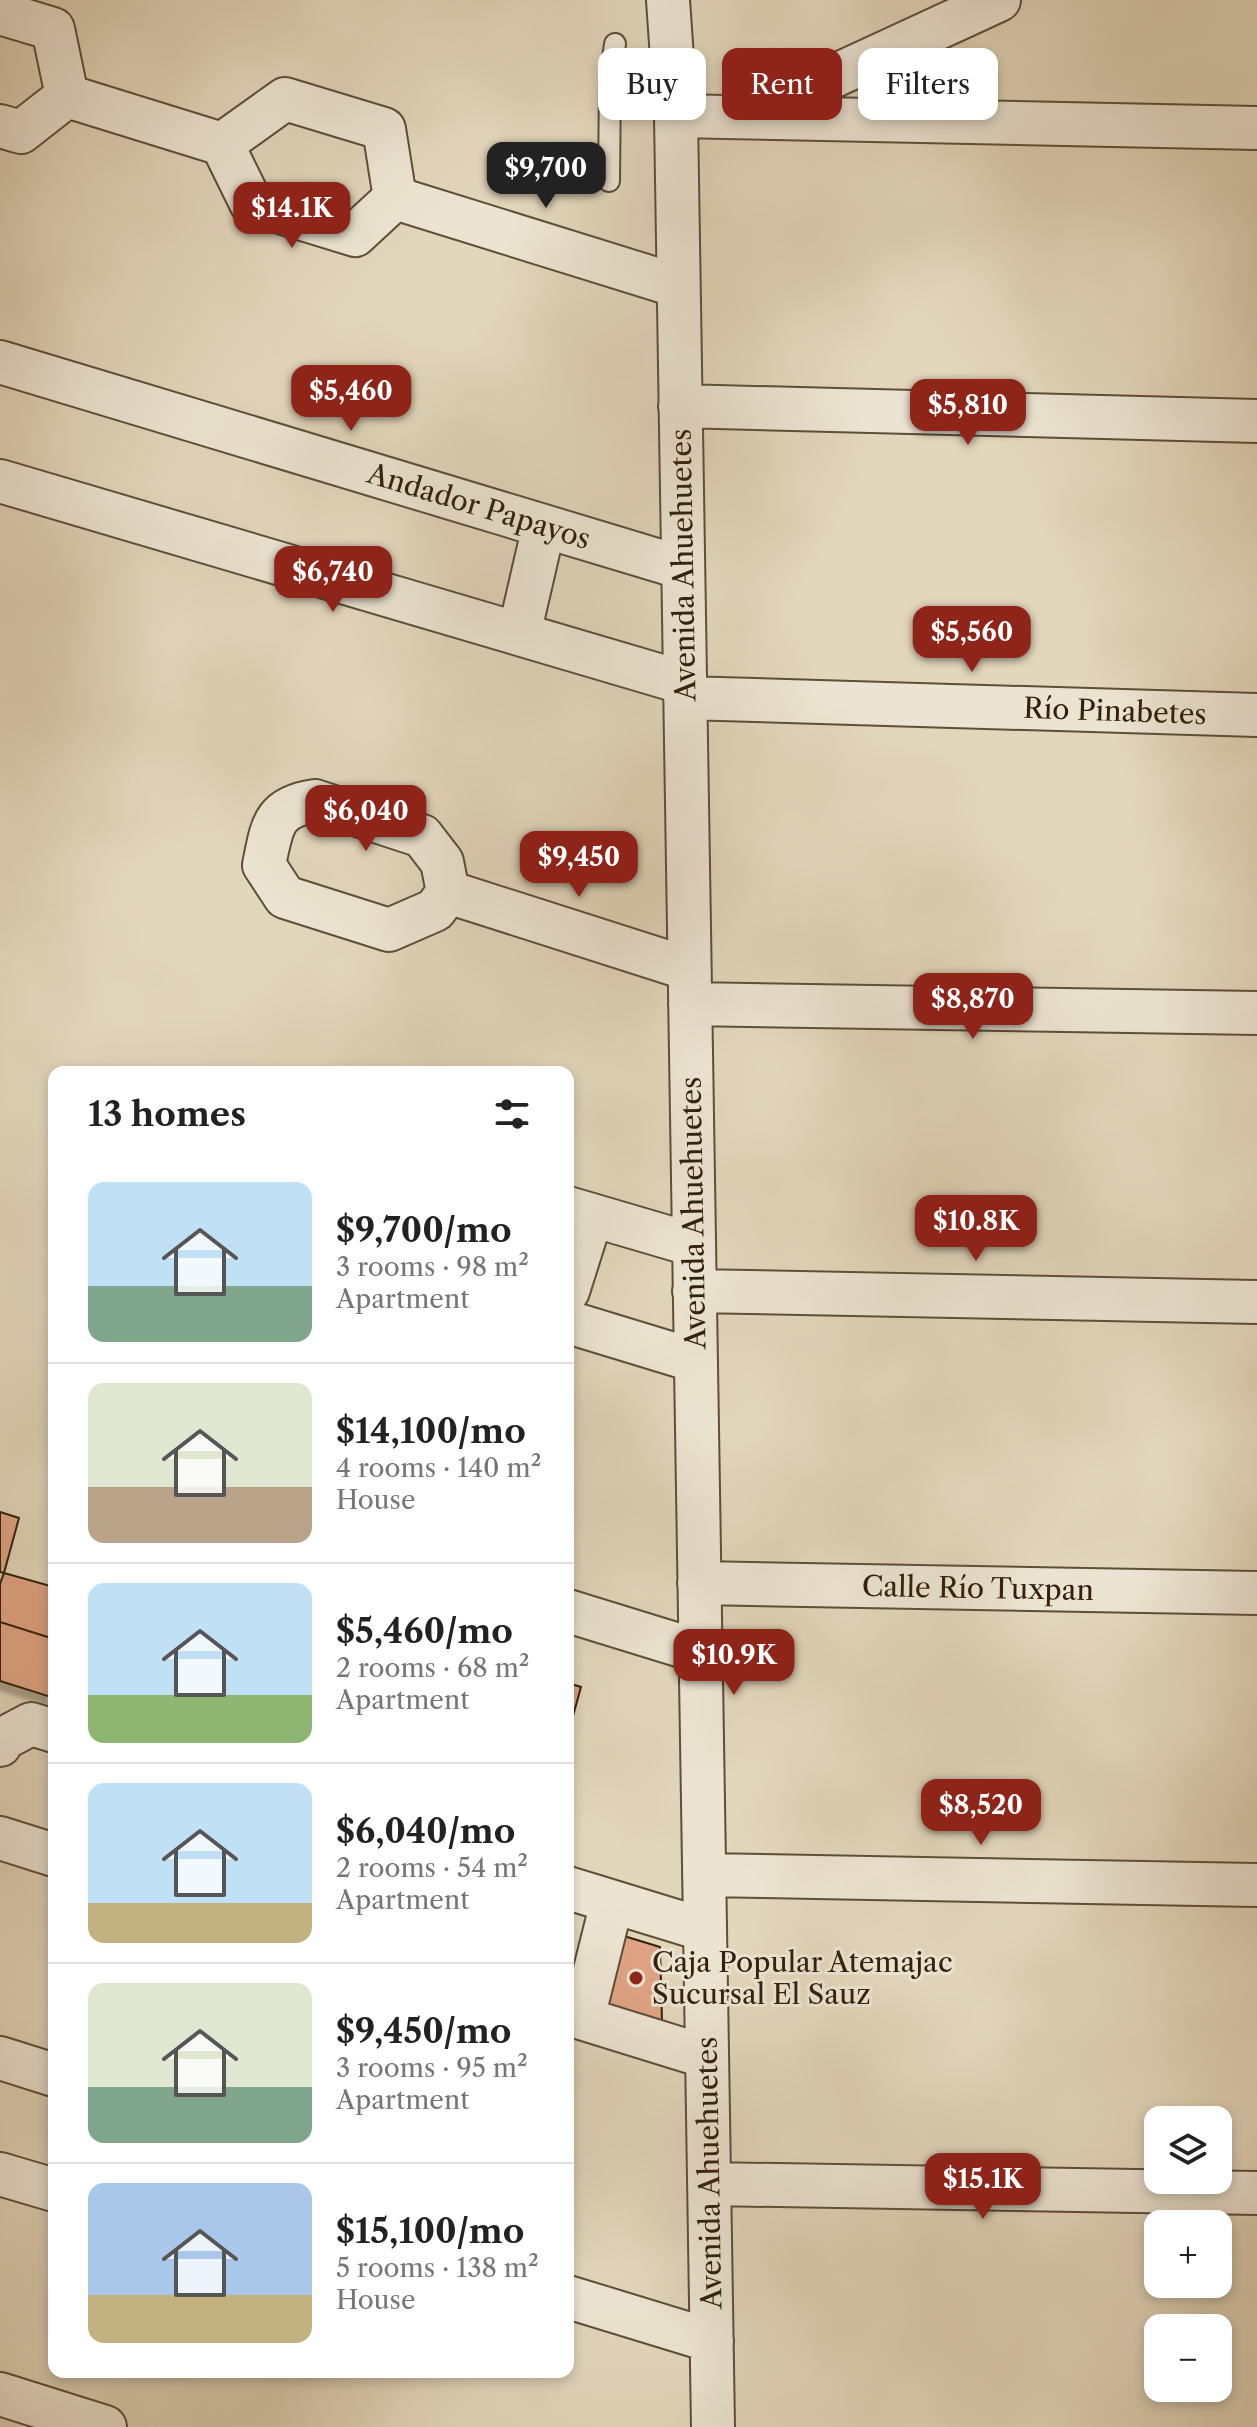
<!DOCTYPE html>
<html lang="en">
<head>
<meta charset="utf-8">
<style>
	body { margin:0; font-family:"Libre Caslon Text",serif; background:#f2f2f2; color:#222; height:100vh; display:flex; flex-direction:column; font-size:30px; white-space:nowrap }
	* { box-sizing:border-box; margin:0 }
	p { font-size:26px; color:#767676 }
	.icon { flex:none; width:44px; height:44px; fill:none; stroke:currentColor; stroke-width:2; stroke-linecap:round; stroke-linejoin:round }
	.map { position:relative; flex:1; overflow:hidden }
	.sheet { position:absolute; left:48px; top:1066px; width:526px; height:1312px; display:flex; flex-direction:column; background:#fff; border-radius:16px; box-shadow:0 4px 12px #0003 }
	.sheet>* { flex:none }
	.guide { position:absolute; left:598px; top:48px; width:538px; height:72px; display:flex; gap:16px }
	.buttons { position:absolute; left:1144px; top:2106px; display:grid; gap:16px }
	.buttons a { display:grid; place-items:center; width:88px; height:88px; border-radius:16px; background:#fff; box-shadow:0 4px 12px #0003; font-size:40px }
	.price { position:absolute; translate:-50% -68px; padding:0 18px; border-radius:16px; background:#8f2418; color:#fff; font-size:26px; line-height:52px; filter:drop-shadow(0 2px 4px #0008) }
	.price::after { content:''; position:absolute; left:50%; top:48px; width:24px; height:18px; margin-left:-12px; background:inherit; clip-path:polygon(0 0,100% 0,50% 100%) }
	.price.current { background:#222; color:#fff }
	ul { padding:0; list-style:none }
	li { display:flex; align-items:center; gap:24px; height:200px; padding:0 40px }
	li+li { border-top:2px solid #e0e0e0 }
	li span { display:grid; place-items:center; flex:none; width:224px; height:160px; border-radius:16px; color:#555 }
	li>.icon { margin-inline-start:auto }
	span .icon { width:96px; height:96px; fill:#fffc; stroke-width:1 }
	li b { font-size:34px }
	h2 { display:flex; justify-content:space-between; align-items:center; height:96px; padding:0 40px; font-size:34px }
	.chip { padding:0 28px; border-radius:16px; background:#fff; box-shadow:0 4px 12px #0003; font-size:28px; line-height:72px }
	.chip.current { background:#8f2418; color:#fff }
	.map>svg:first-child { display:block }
	.building { fill:#dfa383; stroke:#33200d; stroke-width:2; filter:url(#shadow) }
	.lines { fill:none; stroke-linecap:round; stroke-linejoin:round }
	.lane-casing { stroke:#5f4e38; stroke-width:24 }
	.street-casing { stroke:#5f4e38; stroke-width:46 }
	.lane { stroke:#ece4d3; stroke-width:20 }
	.street { stroke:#ece4d3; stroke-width:42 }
	.poi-dot { fill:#8f2418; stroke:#ece4d3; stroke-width:3 }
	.labels { text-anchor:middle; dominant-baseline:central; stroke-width:6; stroke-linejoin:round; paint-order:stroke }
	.street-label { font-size:28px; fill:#33200d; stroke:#ece4d3 }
	.poi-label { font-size:28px; fill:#33200d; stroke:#ece4d3; text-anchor:start }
</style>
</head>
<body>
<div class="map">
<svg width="1257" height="2427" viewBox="0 0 1257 2427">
	<defs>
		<filter id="shadow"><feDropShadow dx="-7" dy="7" stdDeviation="2" flood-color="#0004"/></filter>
	</defs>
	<rect width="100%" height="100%" fill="#e2d6bb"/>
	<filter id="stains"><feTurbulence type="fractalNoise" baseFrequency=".0025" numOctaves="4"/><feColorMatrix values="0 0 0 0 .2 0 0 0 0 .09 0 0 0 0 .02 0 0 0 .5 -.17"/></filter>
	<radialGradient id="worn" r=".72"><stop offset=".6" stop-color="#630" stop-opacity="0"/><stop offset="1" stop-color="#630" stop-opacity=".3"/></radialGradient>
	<path class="building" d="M0,1512L19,1518L4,1573L0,1572Z
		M4,1573L54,1587V1639L0,1622V1584Z
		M0,1622L54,1639V1698L0,1681Z
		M568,1683L581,1687L568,1734Z
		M624,1936L660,1947L662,2021L602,2009Z"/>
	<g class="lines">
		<g class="lane-casing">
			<path id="lane" d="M610,80L615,44
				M609,181L610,80L674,91"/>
		</g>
		<g class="street-casing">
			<path id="street" d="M668,0L676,116L713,2427
				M0,13L53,29L67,96
				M67,96L222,144L251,203L355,235L395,198
				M754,113L999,0
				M676,116L1257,128
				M0,126L21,132L67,96
				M222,144L285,99L384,129L395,198
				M395,198L678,286
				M0,362L683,568
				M680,406L1257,421
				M0,481L685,683
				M519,634L544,526
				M685,698L1257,715
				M315,801L422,836L442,862L448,892L435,910L389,930L285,897L264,865C272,827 272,807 315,801Z
				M448,892L689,969
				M690,1004L1257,1013
				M568,1208L694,1245
				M568,1291L592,1215
				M694,1291L1257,1302
				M568,1322L696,1361
				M699,1583L1257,1593
				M568,1611L701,1652
				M0,1745L1,1740L31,1724L54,1731
				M0,1838L54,1855
				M704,1875L1257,1885
				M568,1888L705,1930
				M568,2014L707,2057
				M583,2018L612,1902
				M0,2058L54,2075
				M0,2174L54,2190
				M709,2184L1257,2193
				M568,2297L712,2341
				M0,2394L105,2427"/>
		</g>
		<use href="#lane" class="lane"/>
		<use href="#street" class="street"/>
	</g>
	<circle class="poi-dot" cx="636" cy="1978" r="8"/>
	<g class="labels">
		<g class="street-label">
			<text transform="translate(479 506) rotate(17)">Andador Papayos</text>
			<text transform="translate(683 565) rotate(-91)">Avenida Ahuehuetes</text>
			<text transform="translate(1115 711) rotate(2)">Río Pinabetes</text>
			<text transform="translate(693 1213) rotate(-91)">Avenida Ahuehuetes</text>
			<text transform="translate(978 1588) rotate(1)">Calle Río Tuxpan</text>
			<text transform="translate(709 2173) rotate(-91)">Avenida Ahuehuetes</text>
		</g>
		<g class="poi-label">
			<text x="652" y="1962">Caja Popular Atemajac<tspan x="652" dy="32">Sucursal El Sauz</tspan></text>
		</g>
	</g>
	<rect width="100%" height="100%" filter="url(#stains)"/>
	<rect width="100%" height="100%" fill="url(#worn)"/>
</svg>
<div class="buttons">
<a><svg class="icon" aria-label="layers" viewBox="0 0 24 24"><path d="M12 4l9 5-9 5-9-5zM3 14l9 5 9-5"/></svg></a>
<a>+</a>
<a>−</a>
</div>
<b class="price current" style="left:546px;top:210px">$9,700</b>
<b class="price" style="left:292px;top:250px">$14.1K</b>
<b class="price" style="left:351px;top:433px">$5,460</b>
<b class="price" style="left:968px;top:447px">$5,810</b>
<b class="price" style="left:333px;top:614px">$6,740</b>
<b class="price" style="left:972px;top:674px">$5,560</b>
<b class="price" style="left:366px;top:853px">$6,040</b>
<b class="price" style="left:579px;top:899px">$9,450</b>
<b class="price" style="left:973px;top:1041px">$8,870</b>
<b class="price" style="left:976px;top:1263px">$10.8K</b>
<b class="price" style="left:734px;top:1697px">$10.9K</b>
<b class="price" style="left:981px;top:1847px">$8,520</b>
<b class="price" style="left:983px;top:2221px">$15.1K</b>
<div class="guide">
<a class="chip">Buy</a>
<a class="chip current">Rent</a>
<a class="chip">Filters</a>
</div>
<section class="sheet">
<h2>13 homes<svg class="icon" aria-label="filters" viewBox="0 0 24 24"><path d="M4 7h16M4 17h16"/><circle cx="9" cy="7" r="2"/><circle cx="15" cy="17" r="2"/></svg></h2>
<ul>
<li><span style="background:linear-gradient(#bfe0f5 65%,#7fa58c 0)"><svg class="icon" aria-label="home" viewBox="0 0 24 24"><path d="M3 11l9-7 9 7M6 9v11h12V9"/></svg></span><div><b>$9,700/mo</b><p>3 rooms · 98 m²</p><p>Apartment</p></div></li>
<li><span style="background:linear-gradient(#dfe7d0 65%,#b9a48a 0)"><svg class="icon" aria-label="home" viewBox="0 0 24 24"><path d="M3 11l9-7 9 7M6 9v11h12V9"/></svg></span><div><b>$14,100/mo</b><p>4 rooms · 140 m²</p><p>House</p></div></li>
<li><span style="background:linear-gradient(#bfe0f5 70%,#8fb573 0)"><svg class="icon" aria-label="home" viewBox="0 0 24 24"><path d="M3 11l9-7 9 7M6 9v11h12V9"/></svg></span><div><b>$5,460/mo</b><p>2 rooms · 68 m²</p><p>Apartment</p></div></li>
<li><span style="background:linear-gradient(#bfe0f5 75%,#c2b280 0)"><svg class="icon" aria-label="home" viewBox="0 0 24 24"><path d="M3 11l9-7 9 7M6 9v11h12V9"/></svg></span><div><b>$6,040/mo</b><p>2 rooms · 54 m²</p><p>Apartment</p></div></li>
<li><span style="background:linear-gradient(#dfe7d0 65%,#7fa58c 0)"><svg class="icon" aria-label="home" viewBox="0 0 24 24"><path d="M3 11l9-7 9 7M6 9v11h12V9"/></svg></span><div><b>$9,450/mo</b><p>3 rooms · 95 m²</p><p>Apartment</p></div></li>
<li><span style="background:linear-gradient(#a9c7e8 70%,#c2b280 0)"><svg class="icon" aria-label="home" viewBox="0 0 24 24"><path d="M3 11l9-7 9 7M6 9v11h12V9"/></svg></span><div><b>$15,100/mo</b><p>5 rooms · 138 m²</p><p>House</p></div></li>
</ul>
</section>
</div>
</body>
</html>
